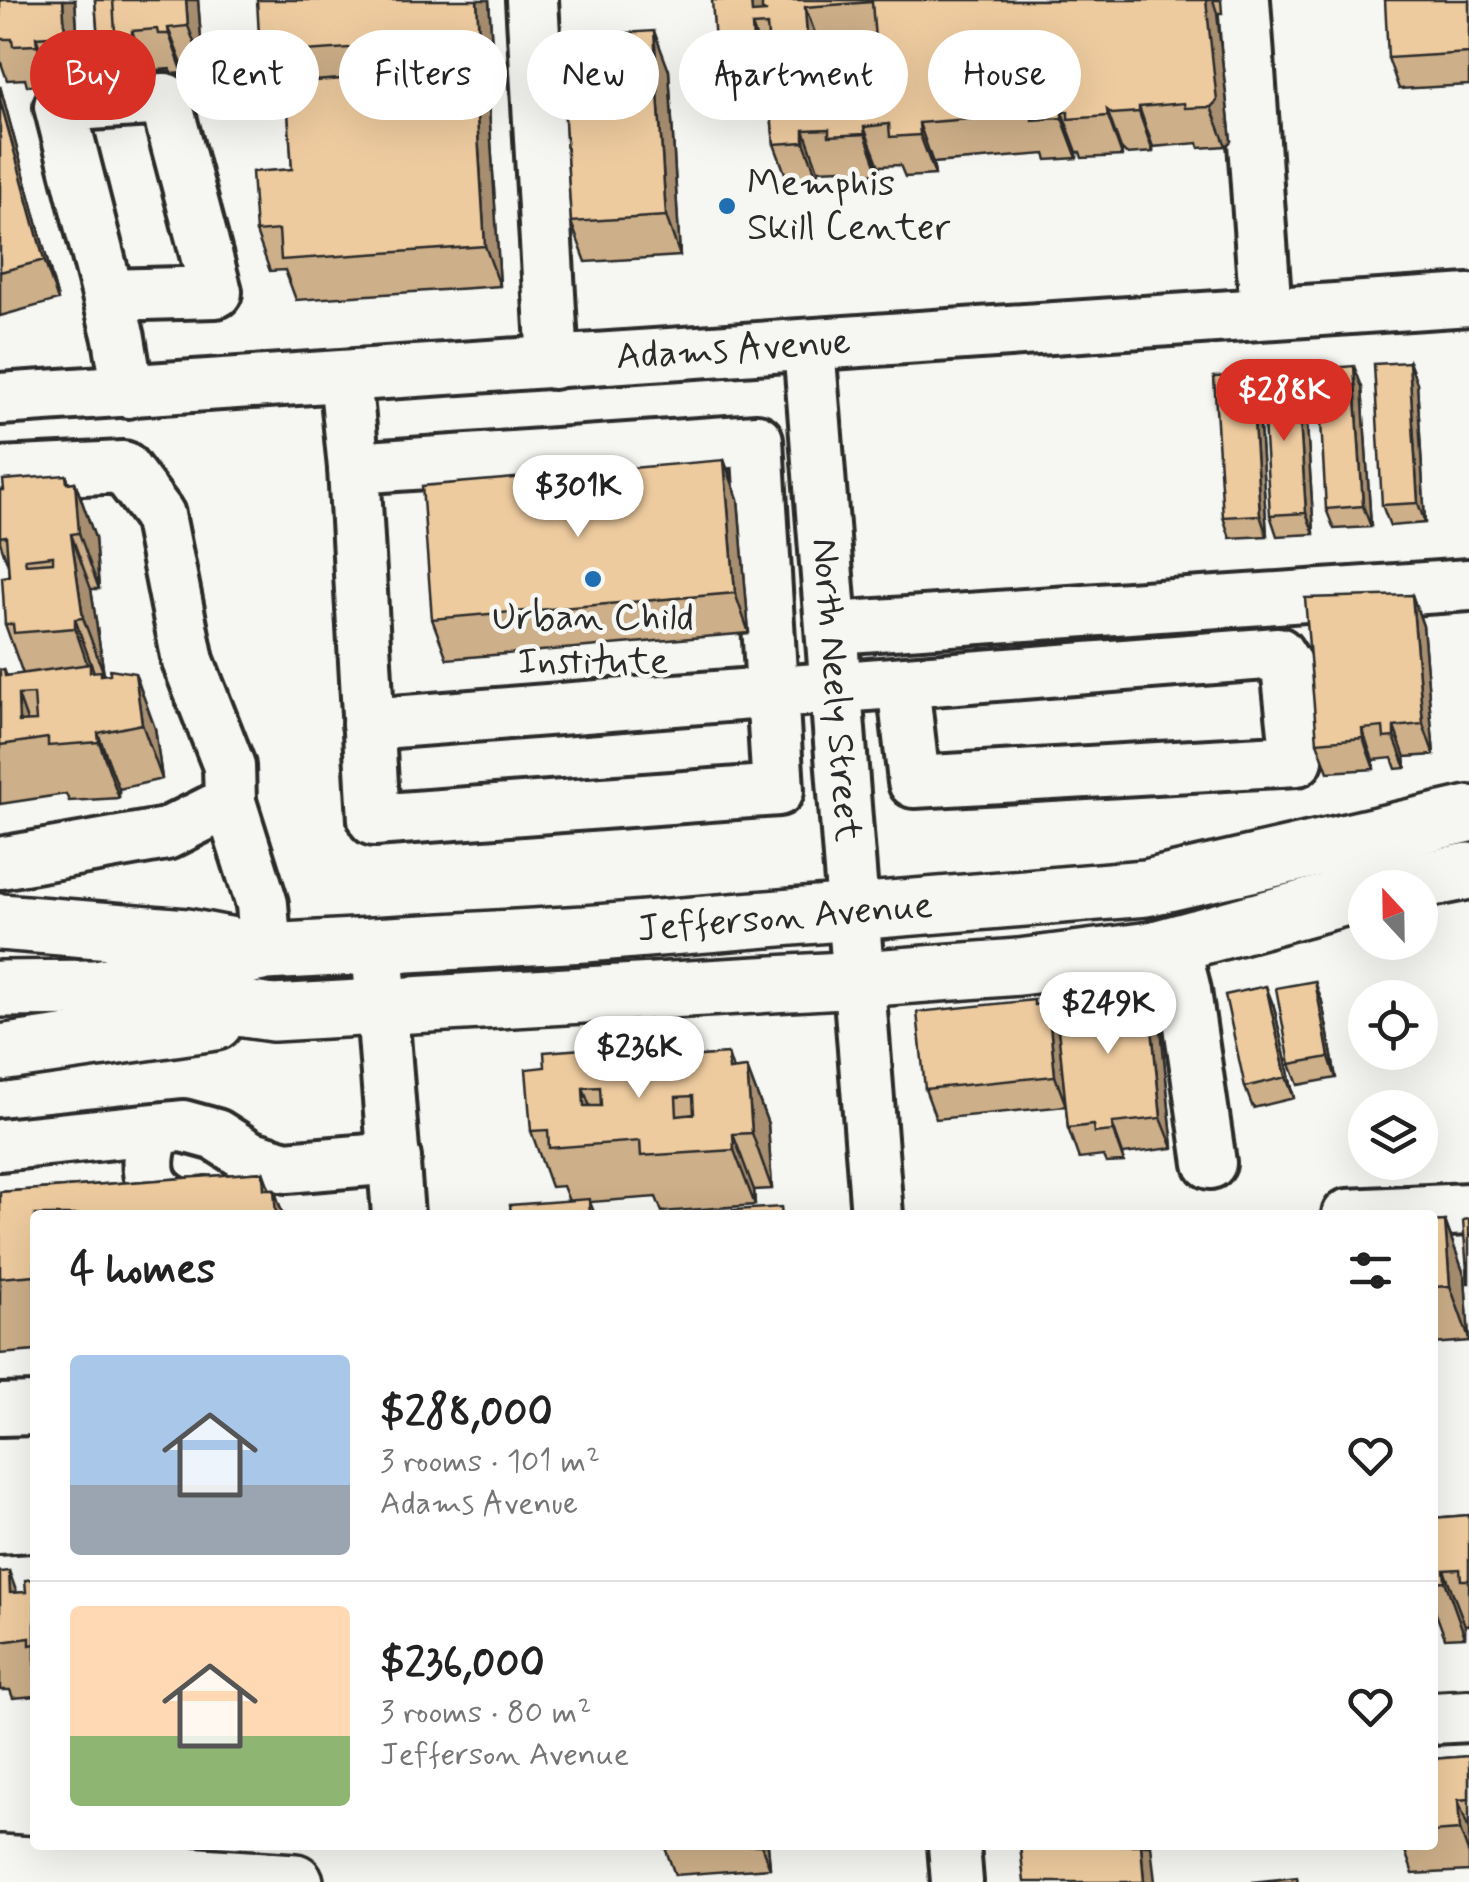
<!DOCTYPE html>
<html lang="en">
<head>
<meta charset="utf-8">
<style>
	body { margin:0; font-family:Mynerve,sans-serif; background:#f2f2f2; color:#222; height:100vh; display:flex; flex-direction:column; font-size:38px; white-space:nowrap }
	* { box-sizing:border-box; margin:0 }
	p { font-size:32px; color:#767676 }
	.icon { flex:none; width:55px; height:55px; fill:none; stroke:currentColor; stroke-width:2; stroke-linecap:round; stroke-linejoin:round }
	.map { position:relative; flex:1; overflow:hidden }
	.details { position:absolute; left:30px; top:1210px; width:1408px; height:640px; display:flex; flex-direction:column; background:#fff; border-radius:10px; box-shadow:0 10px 40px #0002 }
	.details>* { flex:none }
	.hud { position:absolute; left:30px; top:30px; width:1410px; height:90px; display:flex; gap:20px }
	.needle { width:65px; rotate:338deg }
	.buttons { position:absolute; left:1348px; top:870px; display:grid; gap:20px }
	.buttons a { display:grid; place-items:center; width:90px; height:90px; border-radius:50%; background:#fff; box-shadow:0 10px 40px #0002; font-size:50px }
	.price { position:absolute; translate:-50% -85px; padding:0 22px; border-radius:35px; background:#fff; color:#222; font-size:32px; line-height:65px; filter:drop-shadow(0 2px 5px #0008) }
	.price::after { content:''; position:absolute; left:50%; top:60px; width:30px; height:22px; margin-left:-15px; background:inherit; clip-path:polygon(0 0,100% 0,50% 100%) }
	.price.current { background:#d93025; color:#fff }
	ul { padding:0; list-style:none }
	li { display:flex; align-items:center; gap:30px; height:250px; padding:0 40px }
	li+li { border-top:2px solid #e0e0e0 }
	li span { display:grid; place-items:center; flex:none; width:280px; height:200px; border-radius:10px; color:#555 }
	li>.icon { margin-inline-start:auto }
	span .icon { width:120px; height:120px; fill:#fffc; stroke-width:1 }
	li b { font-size:42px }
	h2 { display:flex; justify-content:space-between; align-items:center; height:120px; padding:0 40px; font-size:42px }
	.pill { padding:0 35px; border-radius:45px; background:#fff; box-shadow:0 10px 40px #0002; font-size:35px; line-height:90px }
	.pill.current { background:#d93025; color:#fff }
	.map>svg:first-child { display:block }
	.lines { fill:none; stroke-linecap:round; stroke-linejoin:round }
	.minor-casing { stroke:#2b2b2b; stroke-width:58 }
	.major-casing { stroke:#2b2b2b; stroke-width:62 }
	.minor { stroke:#f6f6f2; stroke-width:50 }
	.major { stroke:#f6f6f2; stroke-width:55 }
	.wall { fill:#cdaf89; stroke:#2b2b2b; stroke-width:2.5; fill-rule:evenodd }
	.shaded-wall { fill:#a78e6f; stroke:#2b2b2b; stroke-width:2.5 }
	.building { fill:#eecb9f; stroke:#2b2b2b; stroke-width:2.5; fill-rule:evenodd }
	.poi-dot { fill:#1f6fb2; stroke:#f6f6f2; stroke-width:4 }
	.labels { text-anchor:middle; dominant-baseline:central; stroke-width:9; stroke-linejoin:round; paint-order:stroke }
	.poi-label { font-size:38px; fill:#2b2b2b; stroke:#f6f6f2; text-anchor:start }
	.street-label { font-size:38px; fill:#2b2b2b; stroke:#f6f6f2 }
</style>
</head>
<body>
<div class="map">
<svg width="1469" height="1882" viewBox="0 0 1469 1882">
	<rect width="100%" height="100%" fill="#f6f6f2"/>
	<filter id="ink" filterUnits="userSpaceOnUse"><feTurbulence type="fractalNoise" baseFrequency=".01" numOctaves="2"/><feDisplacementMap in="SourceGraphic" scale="20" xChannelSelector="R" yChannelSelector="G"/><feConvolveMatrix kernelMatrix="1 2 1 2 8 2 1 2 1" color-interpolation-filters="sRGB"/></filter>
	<g filter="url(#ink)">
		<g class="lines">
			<g class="minor-casing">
				<g id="minor">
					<path d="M532,0L553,363"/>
					<path d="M1244,0L1266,313"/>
					<path d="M108,295L216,292L165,99L60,106L119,338L128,392"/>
					<path id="s1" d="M809,346L877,1215"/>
					<path d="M345,377L354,468"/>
					<path id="s2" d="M0,399L1469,300"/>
					<path d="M757,440L778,790L374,820L354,468Z"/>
					<path d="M0,473L123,467L159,515L188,661L229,766L230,802"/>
					<path d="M833,628L1469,585"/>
					<path d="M368,724L1278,653L1287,667L1297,760L914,782L903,683"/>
					<path d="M0,863L166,834L230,802L262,904L266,952"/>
					<path d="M1174,944L1185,991L1210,1163"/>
					<path d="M377,946L398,1215"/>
					<path d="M155,1131C140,1174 149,1196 192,1210L206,1203"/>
					<path d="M0,1145L183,1126L216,1135L249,1156L286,1167L395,1158"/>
					<path d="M1348,1215L1469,1209"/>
					<path d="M0,1410L35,1409"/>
					<path d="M0,1582L35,1580"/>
					<path d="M1432,1718L1469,1716"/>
					<path d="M954,1845L957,1882"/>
				</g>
			</g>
			<g class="major-casing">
				<g id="major">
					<path d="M1383,888L1469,871"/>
					<path d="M0,922L186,937L234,946"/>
					<path id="s3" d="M98,988L266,952L585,934L1146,888L1469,814"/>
					<path d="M0,989L98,988L273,1013L860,979L1019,967L1151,950L1365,892"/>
					<path d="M0,1053L215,1022"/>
					<path d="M0,1863L295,1882"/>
				</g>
			</g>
			<use href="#minor" class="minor"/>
			<use href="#major" class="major"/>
		</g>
		<path class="wall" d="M0,0H75L80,75L50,77L51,84L27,86L25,79L7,80L0,60Z
			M95,0H198L203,66L183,67V73L172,74L170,69L147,71V76L130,72L121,49L102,50L98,39Z
			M489,0L494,80H478L489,109L500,286L296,300L285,270L270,271L256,232L292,169L287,93L275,94L260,54Z
			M762,0H1221L1222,13H1217L1231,141L1226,146L1199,148L1198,143L1153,147V152L1126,154L1121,149L1122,156L1082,158L1080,152H1077V158L1047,160L1045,154L933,163L935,175L905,177L900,165L879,166V173L844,176L841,169L818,170L819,182L789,184L774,144L769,94L730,96L716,57L762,4ZM875,43L876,52L860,66L821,69L820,46Z
			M1469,0V85L1399,89L1388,58Z
			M669,71L680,256L586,262L571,222Z
			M0,86L58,300L0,316Z
			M1409,362L1417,383L1425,523L1390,526L1382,505Z
			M1251,375L1258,396L1267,536L1230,538L1223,517Z
			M1362,387L1371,527L1334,529L1326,509Z
			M1305,394L1314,534L1277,536L1270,515Z
			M724,460L738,499L749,633L447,659L432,619Z
			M66,475L69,483L75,482L95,538L99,589H91L104,674H102L155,728L162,779L119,789V798L69,801L66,794L0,804V670L7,676L23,674L5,624L9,576L8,565L0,542V490Z
			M1412,595L1423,626L1434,755L1405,757L1406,768L1396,769L1392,758L1373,760L1374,769L1328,772L1317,742Z
			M1134,990L1160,1019L1173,1148L1123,1154L1124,1162L1106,1163L1103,1156L1079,1159L1068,1128L1066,1106L936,1119L925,1089L1036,1005L1048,1004L1058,1033Z
			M1322,1002L1336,1078L1298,1085L1290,1064Z
			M1274,1007L1294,1098L1253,1108L1245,1087Z
			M635,1045L641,1061L728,1054L733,1070L747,1068L768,1124L772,1189L754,1190L755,1205L662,1212L656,1197L590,1202L595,1215H511L569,1201L563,1186L551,1187L531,1131L545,1067Z
			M263,1172L269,1189H274L283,1215H35V1351L0,1354V1192Z
			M1445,1221L1465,1277L1469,1341L1432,1344V1222Z
			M1469,1515V1625H1465V1637L1445,1638L1432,1603V1518Z
			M0,1572L16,1593L26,1592L35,1579V1696L13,1698L10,1690H0Z
			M1469,1756V1871L1413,1874L1403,1845H1432V1759Z
			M664,1845H768L770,1868L675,1875Z"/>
		<path class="shaded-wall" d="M63,0H75L80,75L65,35Z
			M186,0H198L203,66L188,26Z
			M477,0H489L494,80L479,40Z
			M751,0H760L763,6L764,25L752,13Z
			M1206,0H1213L1217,13L1231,141L1226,146L1211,107Z
			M805,7L820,46L824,109L809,70Z
			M752,26L764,58L761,56L768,75L769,94L754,54Z
			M168,28L183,67V73L169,34Z
			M132,31L147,71V76L132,36Z
			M654,31L669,71L680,256L666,216Z
			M36,37L50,77L51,84L37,45Z
			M459,41L473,81L461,70Z
			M474,70L489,109L500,286L485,246Z
			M0,86L58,300L44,260L0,100Z
			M1139,107L1153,147V152L1139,112Z
			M1107,110L1121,149L1122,156L1108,116Z
			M1062,112L1077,152V158L1062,118Z
			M919,123L933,163L935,175L920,135Z
			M864,127L879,166V173L865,134Z
			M804,130L818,170L819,182L804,142Z
			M1409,362L1417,383L1425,523L1418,503Z
			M1354,366L1362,387L1371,527L1363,506Z
			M1297,373L1305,394L1314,534L1306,513Z
			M1251,375L1258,396L1267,536L1260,515Z
			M724,460L738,499L749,633L735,593Z
			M66,475L77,504L75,482L95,538L99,589L79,533L67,483Z
			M71,534L91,589L104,674L83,618Z
			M1412,595L1423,626L1434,755L1423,724Z
			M75,619L95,675L90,672L75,628Z
			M4,669L19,709L18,695L34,740L26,741L5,676Z
			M135,673L155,728L162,779L142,724Z
			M1394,727L1405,757L1406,768L1394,737Z
			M1362,729L1373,760L1374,769L1363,738Z
			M98,733L119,789V798L99,742Z
			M1315,981L1322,1002L1336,1078L1329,1057Z
			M1266,986L1274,1007L1294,1098L1286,1077Z
			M1148,989L1160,1019L1173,1148L1161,1118Z
			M1048,1004L1059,1035L1066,1106L1055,1076Z
			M747,1068L768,1124L772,1189L752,1133Z
			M583,1088L604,1144L584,1106Z
			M1112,1123L1123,1154L1124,1162L1113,1131Z
			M733,1134L754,1190L755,1205L734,1150Z
			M263,1172L275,1204L274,1189L283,1215H274L264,1189Z
			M1445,1221L1465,1277L1469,1339L1450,1286Z
			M1444,1570L1465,1625V1637L1445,1581Z
			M9,1571L29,1627L10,1593Z
			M1458,1800L1469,1830V1855L1460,1830Z
			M761,1845H768L770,1868Z
			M1141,1845H1151L1155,1882H1144Z"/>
		<path class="building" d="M0,0H63L65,35L36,37L37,45L13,46L12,39H0Z
			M95,0H113L115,32L117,38L98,39Z
			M113,0H186L188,26L168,28L169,34H158L157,29L132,31V36L115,32Z
			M257,0H477L479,40L459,41L461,70H474L485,246L281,260L279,230L256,232L252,172L292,169L286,83L441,72L439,42L260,54Z
			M712,0H751L752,13L767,12L762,10V0H1206L1217,101L1211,107L1185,108L1184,103L1139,107V112L1112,114L1107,110L1108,116L1068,119V112H1062V118L1032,120V114L919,123L920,135L890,137L889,124L864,127L865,134L829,136V129L804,130V142L774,144L767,72H771V61L761,56L760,42L768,37L767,25L752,26L754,54L716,57ZM872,2L876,52L859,54L860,66L809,70L805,7Z
			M1385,0H1469V53L1388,58Z
			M654,31L666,216L571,222L560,37Z
			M0,100L44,260L0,272Z
			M1409,362L1418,503L1382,505L1374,364Z
			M1354,366L1363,506L1326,509L1318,369Z
			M1297,373L1306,513L1270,515L1261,376Z
			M1251,375L1260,515L1223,517L1214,377Z
			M724,460L735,593L432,619L422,486Z
			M66,475L67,483L75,482L79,533L71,534L83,618L75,619V628L14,633L13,624H5L2,577L9,576L6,536L0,537V490H4L3,480ZM53,556V562L26,564L25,559Z
			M1412,595L1423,724L1394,727V737L1384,738L1383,727L1362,729L1363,738L1317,742L1305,598Z
			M90,664V672L101,671V675L110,674V669L135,673L142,724L98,733L99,742L48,746V738L0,745V670L4,669L5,676ZM34,694L36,721L19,722L18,695Z
			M1315,981L1329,1057L1290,1064L1276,988Z
			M1132,984L1133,990L1148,989L1161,1118L1112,1123L1113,1131L1094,1133L1093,1125L1068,1128L1055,998L1074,996L1073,990Z
			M1266,986L1286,1077L1245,1087L1225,995Z
			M1034,1000V1005L1048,1004L1055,1076L925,1089L917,1012Z
			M635,1045L636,1061L728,1054L729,1070L747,1068L752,1133L733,1134L734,1150L641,1156L640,1141L549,1148L548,1130L531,1131L526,1069L545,1067L544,1052ZM600,1087L601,1106H584L583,1088ZM693,1096L694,1114L677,1116L676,1097Z
			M263,1172L264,1189H274L276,1215H35V1275L0,1278V1192Z
			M589,1199L590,1215H511L510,1205Z
			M781,1207L782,1215H719V1211Z
			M1469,1219V1283H1468L1463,1220Z
			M1445,1221L1450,1286L1432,1287V1222Z
			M1469,1515V1580H1461L1460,1569L1444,1570L1445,1581L1432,1582V1518Z
			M9,1571L10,1593L26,1592L25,1580L35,1579V1644L30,1645V1638L0,1642V1572Z
			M1469,1756V1799L1458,1800L1460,1830L1432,1832V1759Z
			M1020,1845H1141L1144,1882H1024Z
			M1297,1877L1298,1882H1252Z"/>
	</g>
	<g class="poi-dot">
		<circle cx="727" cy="206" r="10"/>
		<circle cx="593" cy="579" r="10"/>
	</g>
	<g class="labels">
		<g class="poi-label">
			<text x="747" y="184">Memphis<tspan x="747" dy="44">Skill Center</tspan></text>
			<text x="593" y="618" text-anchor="middle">Urban Child<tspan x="593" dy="44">Institute</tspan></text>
		</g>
		<g class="street-label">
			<text stroke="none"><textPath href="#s2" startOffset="735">Adams Avenue</textPath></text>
			<text stroke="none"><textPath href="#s1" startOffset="345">North Neely Street</textPath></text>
			<text stroke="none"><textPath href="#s3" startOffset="692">Jefferson Avenue</textPath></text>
		</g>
	</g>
</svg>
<div class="buttons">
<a><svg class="needle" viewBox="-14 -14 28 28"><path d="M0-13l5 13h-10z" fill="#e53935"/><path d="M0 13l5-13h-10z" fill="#767676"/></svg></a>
<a><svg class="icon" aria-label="locate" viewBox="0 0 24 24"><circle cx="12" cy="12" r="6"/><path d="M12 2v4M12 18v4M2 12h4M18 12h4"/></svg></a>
<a><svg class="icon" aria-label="layers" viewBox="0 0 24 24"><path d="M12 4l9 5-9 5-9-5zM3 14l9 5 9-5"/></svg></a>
</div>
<b class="price current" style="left:1284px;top:444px">$288K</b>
<b class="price" style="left:578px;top:540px">$301K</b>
<b class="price" style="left:1108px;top:1057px">$249K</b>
<b class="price" style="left:639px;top:1101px">$236K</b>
<div class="hud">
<a class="pill current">Buy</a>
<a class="pill">Rent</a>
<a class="pill">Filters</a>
<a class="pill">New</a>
<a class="pill">Apartment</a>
<a class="pill">House</a>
</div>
<section class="details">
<h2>4 homes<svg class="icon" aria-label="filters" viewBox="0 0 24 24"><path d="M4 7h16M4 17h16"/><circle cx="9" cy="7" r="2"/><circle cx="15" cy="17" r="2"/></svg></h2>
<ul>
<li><span style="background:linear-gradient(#a9c7e8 65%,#9aa5b1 0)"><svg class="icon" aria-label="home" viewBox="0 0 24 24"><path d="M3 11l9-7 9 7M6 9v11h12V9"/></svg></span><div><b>$288,000</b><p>3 rooms · 101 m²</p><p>Adams Avenue</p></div><svg class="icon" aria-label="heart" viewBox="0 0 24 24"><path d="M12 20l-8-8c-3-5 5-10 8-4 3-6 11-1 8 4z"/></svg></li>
<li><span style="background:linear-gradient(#ffd9b3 65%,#8fb573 0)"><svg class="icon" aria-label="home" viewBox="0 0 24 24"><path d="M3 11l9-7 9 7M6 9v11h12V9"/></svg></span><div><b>$236,000</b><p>3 rooms · 80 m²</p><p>Jefferson Avenue</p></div><svg class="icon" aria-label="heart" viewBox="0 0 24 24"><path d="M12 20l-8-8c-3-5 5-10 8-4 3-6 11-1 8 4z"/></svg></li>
</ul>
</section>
</div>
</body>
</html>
